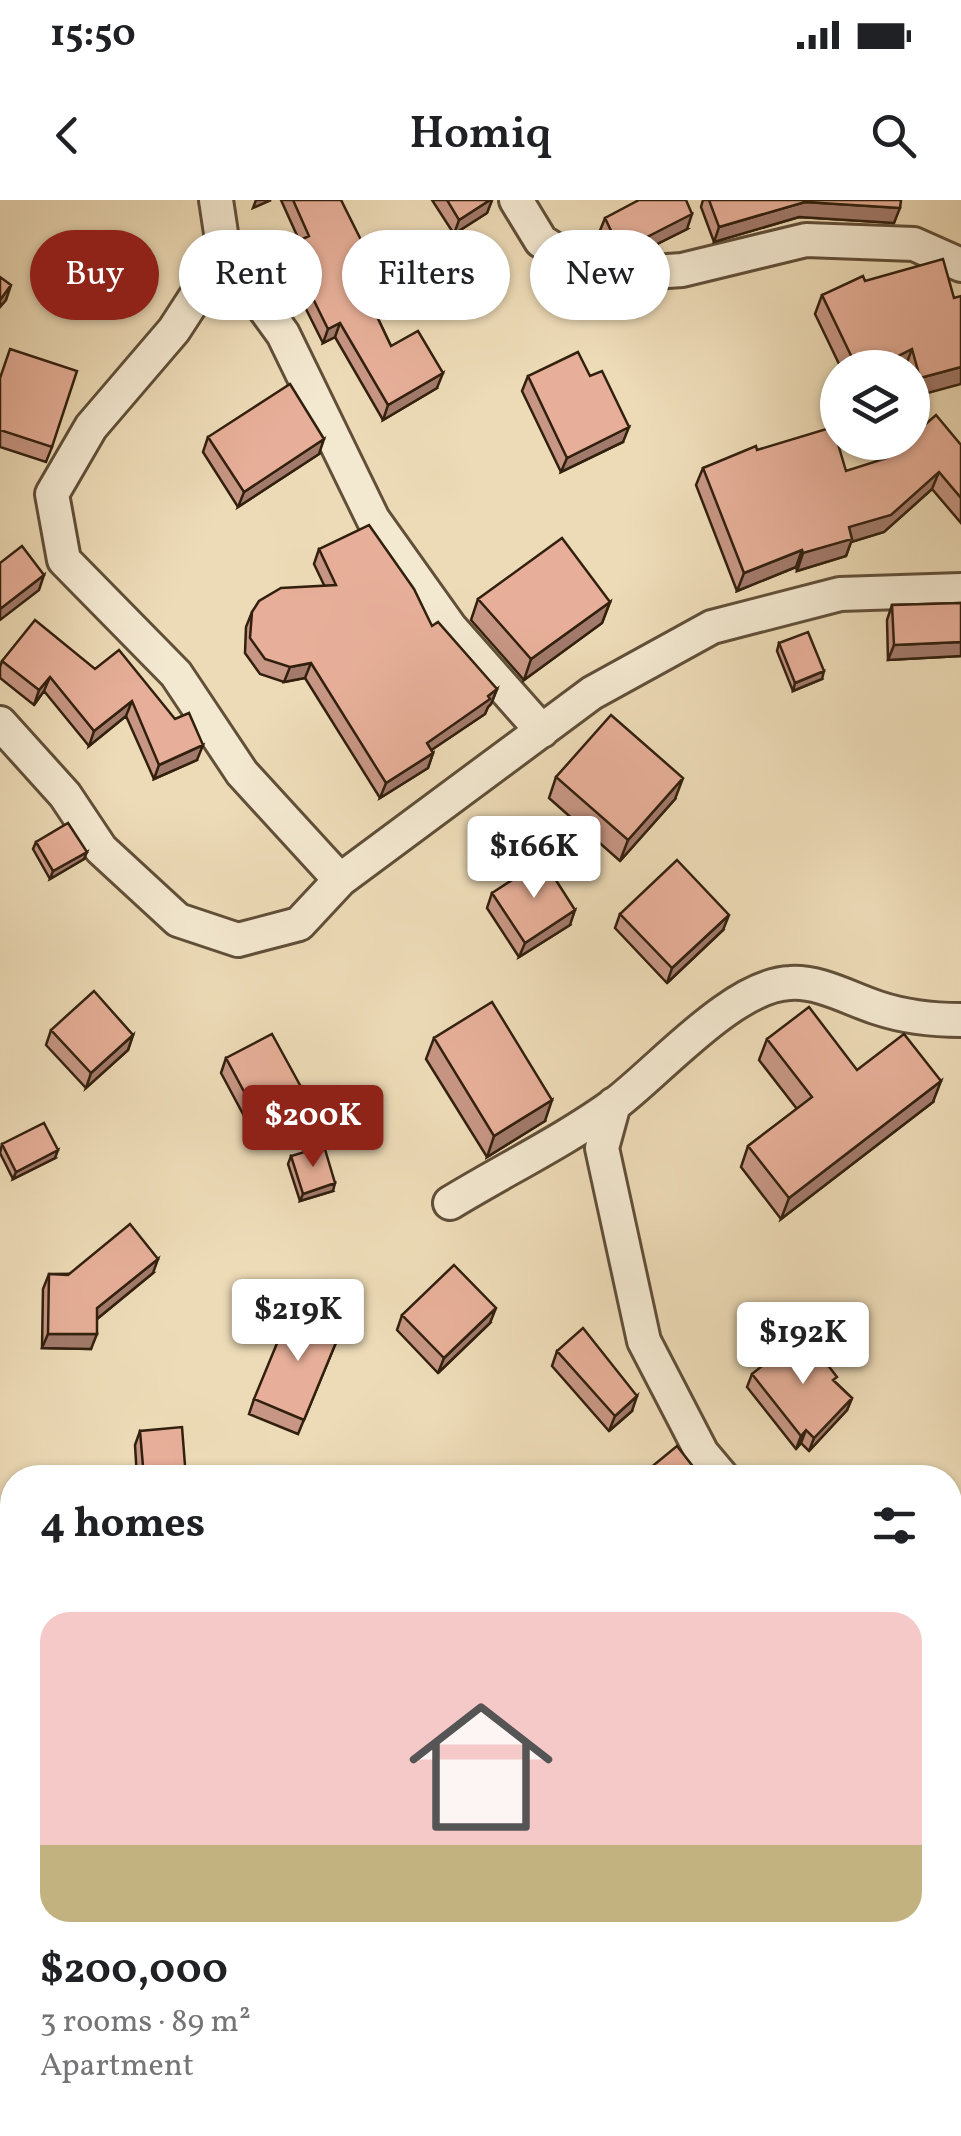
<!DOCTYPE html>
<html lang="en">
<head>
<meta charset="utf-8">
<style>
	body { margin:0; font-family:Vollkorn,serif; background:#f6f6f6; color:#202124; height:100vh; display:flex; flex-direction:column; font-size:38px; white-space:nowrap }
	* { box-sizing:border-box; margin:0 }
	p { font-size:32px; color:#757577 }
	.icon { flex:none; width:55px; height:55px; fill:none; stroke:currentColor; stroke-width:2; stroke-linecap:round; stroke-linejoin:round }
	.map { position:relative; flex:1; overflow:hidden }
	.drawer { position:absolute; left:0px; top:1265px; width:962px; height:672px; display:flex; flex-direction:column; background:#fff; border-radius:40px 40px 0 0; box-shadow:0 2px 8px #0004 }
	.drawer>* { flex:none }
	.top-card { position:absolute; left:30px; top:30px; width:902px; height:90px; display:flex; gap:20px }
	.buttons { position:absolute; left:820px; top:150px; display:grid; gap:20px }
	.buttons a { display:grid; place-items:center; width:110px; height:110px; border-radius:50%; background:#fff; box-shadow:0 2px 8px #0004; font-size:50px }
	.price { position:absolute; translate:-50% -85px; padding:0 22px; border-radius:10px; background:#fff; color:#222; font-size:32px; line-height:65px; filter:drop-shadow(0 2px 5px #0008) }
	.price::after { content:''; position:absolute; left:50%; top:60px; width:30px; height:22px; margin-left:-15px; background:inherit; clip-path:polygon(0 0,100% 0,50% 100%) }
	.price.active { background:#8f2418; color:#fff }
	ul { padding:0; list-style:none }
	li { display:grid; align-content:center; gap:20px; height:530px; padding:0 40px }
	li span { display:grid; place-items:center; height:310px; border-radius:30px; color:#555 }
	li>.icon { margin-inline-start:auto }
	span .icon { width:180px; height:180px; fill:#fffc; stroke-width:1 }
	li b { font-size:42px }
	h2 { display:flex; justify-content:space-between; align-items:center; height:120px; padding:0 40px; font-size:42px }
	.pill { padding:0 35px; border-radius:45px; background:#fff; box-shadow:0 2px 8px #0004; font-size:35px; line-height:90px }
	.pill.active { background:#8f2418; color:#fff }
	.status { display:flex; justify-content:space-between; align-items:center; height:70px; padding:0 50px; background:#fff; direction:ltr }
	.status svg { height:28px; fill:currentColor }
	header { display:flex; justify-content:space-between; align-items:center; height:130px; padding:0 40px; background:#fff; font-size:45px; font-weight:600 }
	.map>svg:first-child { display:block }
	.lines { fill:none; stroke-linecap:round; stroke-linejoin:round }
	.minor-casing { stroke:#614f38; stroke-width:38 }
	.path { stroke:#32200e; stroke-width:6; stroke-dasharray:2.5 5; stroke-linecap:butt }
	.minor { stroke:#f3e8d0; stroke-width:32 }
	.wall { fill:#c79684; stroke:#32200e; stroke-width:2.5 }
	.shaded-wall { fill:#a27a6b; stroke:#32200e; stroke-width:2.5 }
	.building { fill:#e7af99; stroke:#32200e; stroke-width:2.5 }
</style>
</head>
<body>
<div class="status"><b>15:50</b><svg viewBox="0 0 49 12"><path d="M0 12V9h3v3zM5 12V6h3v6zM10 12V3h3v9zM15 12V0h3v12zM26 1h20v11H26zM47 4h2v5h-2z"/></svg></div>
<header><svg class="icon" aria-label="back" viewBox="0 0 24 24"><path d="M15 5l-7 7 7 7"/></svg>Homiq<svg class="icon" aria-label="search" viewBox="0 0 24 24"><circle cx="10" cy="10" r="6"/><path d="M15 15l6 6"/></svg></header>
<div class="map">
<svg width="961" height="1936" viewBox="0 0 961 1936">
	<rect width="100%" height="100%" fill="#eddbb7"/>
	<filter id="stains"><feTurbulence type="fractalNoise" baseFrequency=".002" numOctaves="4"/><feColorMatrix values="0 0 0 0 .2 0 0 0 0 .09 0 0 0 0 .02 0 0 0 .5 -.17"/></filter>
	<radialGradient id="worn" r=".72"><stop offset=".6" stop-color="#630" stop-opacity="0"/><stop offset="1" stop-color="#630" stop-opacity=".3"/></radialGradient>
	<g class="lines">
		<g class="minor-casing">
			<path id="minor" d="M216,0L224,53L174,130L91,227L52,294L64,360L176,474L242,573L340,680
				M516,0L541,41L587,70L624,74L682,70L806,40L914,44L961,65
				M224,53L283,134L373,319L450,427L542,531
				M0,523L65,595L101,649L178,720L238,740L299,724L340,680L592,493L712,427L840,394L961,390
				M614,904L602,948L644,1141L702,1253L723,1278
				M450,1003C504,970 564,941 615,904C659,871 733,785 790,783C820,781 850,799 878,808C905,817 932,820 961,820
				M950,1645L961,1667
				M950,1773L961,1761
				M273,1936L288,1925
				M801,1936L811,1925"/>
		</g>
		<path class="path" d="M950,1429L961,1421"/>
		<use href="#minor" class="minor"/>
	</g>
	<path class="wall" d="M281,0H341L372,87L365,91L391,146L437,188L383,220L335,137L323,143L282,61L287,46L299,40Z
		M432,0H492L487,13L454,34Z
		M703,0H901L894,23L799,17L714,42L701,7Z
		M605,18L687,29L639,53L609,52L599,33Z
		M865,81L954,98L913,197L912,168H841L815,114L822,95Z
		M528,176H590L623,242L561,272L522,191Z
		M0,177L52,247L46,262L0,247Z
		M208,237L319,254L238,307L203,252Z
		M961,245V323L932,289L884,332L851,342L846,356L797,371L796,367L737,391L696,285L703,268L757,250L846,271Z
		M319,349L432,426L497,489L491,504L488,507L485,514L431,550L433,553L428,568L380,598L305,478L284,482L260,474L245,453L246,427L252,412L324,385L314,364Z
		M478,399L610,402L602,423L524,480L471,420Z
		M961,403V456L888,460L887,420L892,405Z
		M779,443L822,479L793,491L777,451Z
		M2,461L95,469L175,519L197,560L154,579L126,516L89,546L44,491L34,505L0,478V467Z
		M556,577L675,599L620,661L549,598Z
		M36,642L84,659L50,679L33,649Z
		M492,693L570,725L519,757L487,708Z
		M620,714L723,730L667,783L615,728Z
		M51,830L133,835L128,850L86,888L46,845Z
		M434,838L545,921L487,957L426,859Z
		M767,839L857,870L933,902L781,1019L741,967L748,946L797,909L759,860Z
		M226,858L296,902L250,927L221,873Z
		M2,944L55,958L13,979L0,953Z
		M291,956L333,991L300,1001L288,964Z
		M153,1073L97,1119L91,1149L42,1148L43,1089L49,1074Z
		M402,1115L490,1123L438,1173L397,1130Z
		M342,1128L298,1234L249,1214L254,1199Z
		M557,1151L632,1211L609,1231L552,1166Z
		M752,1174L835,1182L852,1198L847,1210L809,1251L801,1243L796,1249L747,1187Z
		M140,1231L186,1278H137L135,1245Z
		M368,1925H557L572,1936H475L461,1926L452,1936H359Z"/>
	<path class="shaded-wall" d="M256,0H271L253,8Z
		M490,0H492L487,13L454,34L459,20Z
		M805,2L900,8L894,23L799,17L714,42L719,27Z
		M692,14L687,29L639,53L609,52L614,37Z
		M377,72L372,87L355,96L360,81Z
		M11,85L6,100L0,107V100Z
		M340,123L335,137L323,143L328,129Z
		M912,149L905,168H874Z
		M961,167V184L913,197L920,178Z
		M443,173L437,188L383,220L388,205Z
		M629,227L623,242L561,272L567,258Z
		M324,239L319,254L238,307L244,292Z
		M939,272L932,289L884,332L851,342L846,356L797,371L803,353Z
		M802,350L796,367L737,391L744,373Z
		M44,375L39,390L0,420V409Z
		M610,402L602,423L524,480L531,459Z
		M961,442V456L888,460L894,445Z
		M311,463L305,478L284,482L290,467Z
		M824,471L822,479L793,491L795,483Z
		M50,477L44,491L34,505L39,490Z
		M497,489L491,504L488,507L485,514L421,557L427,543Z
		M132,501L126,516L89,546L94,531Z
		M203,545L197,560L154,579L159,565Z
		M433,553L428,568L380,598L386,583Z
		M683,578L675,599L620,661L628,640Z
		M87,652L84,659L50,679L53,671Z
		M575,710L570,725L519,757L525,743Z
		M729,715L723,730L667,783L672,768Z
		M133,835L128,850L86,888L91,873Z
		M941,881L933,902L781,1019L789,998Z
		M301,887L296,902L250,927L255,912Z
		M552,900L545,921L487,957L494,936Z
		M58,950L55,958L13,979L16,972Z
		M335,983L333,991L300,1001L303,994Z
		M158,1059L153,1073L92,1123L97,1108Z
		M496,1108L490,1123L438,1173L444,1158Z
		M48,1134H97L91,1149L42,1148Z
		M637,1196L632,1211L609,1231L615,1216Z
		M852,1198L847,1210L809,1251L814,1238Z
		M806,1230L801,1243L796,1249L801,1236Z
		M12,1689L9,1703L0,1707V1695Z
		M12,1907V1917L0,1928V1918Z
		M453,1925H461L452,1936H444Z"/>
	<path class="building" d="M293,0H341L377,72L360,81L391,146L418,131L443,173L388,205L340,123L328,129L287,46L309,36Z
		M447,0H490L459,20Z
		M639,0H686L692,14L645,38L614,37L605,18Z
		M709,0H901L900,8L805,2L719,27Z
		M943,59L954,98L961,96V167L920,178L912,149L874,168H857L822,95L863,76L865,81Z
		M0,77L11,85L0,100Z
		M10,149L77,171L52,247L0,230V178Z
		M578,152L590,176L602,171L629,227L567,258L528,176Z
		M290,184L324,239L244,292L208,237Z
		M936,215L961,245V298L939,272L891,315L849,327L852,339L803,353L802,350L744,373L703,268L756,246L757,250L833,227L846,271L887,258L904,242H912V236Z
		M369,325L414,389L432,426L438,422L497,489L488,496L490,499L427,543L433,553L386,583L311,463L290,467L265,459L250,438L252,412L259,401L281,388L336,385L319,349Z
		M562,338L610,402L531,459L478,399Z
		M22,346L44,375L0,409V363Z
		M961,403V442L894,445L892,405Z
		M35,420L95,469L119,450L175,519L189,513L203,545L159,565L132,501L94,531L50,477L39,490L2,461Z
		M808,432L824,471L795,483L779,443Z
		M611,515L683,578L628,640L556,577Z
		M68,623L87,652L53,671L36,642Z
		M543,660L575,710L525,743L492,693Z
		M677,660L729,715L672,768L620,714Z
		M94,791L133,835L91,873L51,830Z
		M492,802L552,900L494,936L434,838Z
		M809,807L857,870L904,834L941,881L789,998L748,946L812,897L767,839Z
		M272,834L301,887L255,912L226,858Z
		M44,923L58,950L16,972L2,944Z
		M324,946L335,983L303,994L291,956Z
		M130,1024L158,1059L97,1108V1134H48L49,1074L68,1075Z
		M454,1065L496,1108L444,1158L402,1115Z
		M292,1107L342,1128L304,1220L254,1199Z
		M583,1128L637,1196L615,1216L557,1151Z
		M803,1133L837,1177L833,1180L852,1198L814,1238L806,1230L801,1236L752,1174Z
		M182,1227L186,1278H144L140,1231Z
		M677,1246L702,1278H638Z
		M0,1658L12,1683V1689L0,1695Z
		M12,1814V1907L0,1918V1826Z
		M368,1925H453L444,1936H359Z
		M488,1925H508L501,1934Z
		M508,1925H557L572,1936H523Z
		M584,1925L598,1936H576Z"/>
	<rect width="100%" height="100%" filter="url(#stains)"/>
	<rect width="100%" height="100%" fill="url(#worn)"/>
</svg>
<div class="buttons">
<a><svg class="icon" aria-label="layers" viewBox="0 0 24 24"><path d="M12 4l9 5-9 5-9-5zM3 14l9 5 9-5"/></svg></a>
</div>
<b class="price" style="left:534px;top:701px">$166K</b>
<b class="price active" style="left:313px;top:970px">$200K</b>
<b class="price" style="left:298px;top:1164px">$219K</b>
<b class="price" style="left:803px;top:1187px">$192K</b>
<div class="top-card">
<a class="pill active">Buy</a>
<a class="pill">Rent</a>
<a class="pill">Filters</a>
<a class="pill">New</a>
</div>
<section class="drawer">
<h2>4 homes<svg class="icon" aria-label="filters" viewBox="0 0 24 24"><path d="M4 7h16M4 17h16"/><circle cx="9" cy="7" r="2"/><circle cx="15" cy="17" r="2"/></svg></h2>
<ul>
<li><span style="background:linear-gradient(#f6c9c9 75%,#c2b280 0)"><svg class="icon" aria-label="home" viewBox="0 0 24 24"><path d="M3 11l9-7 9 7M6 9v11h12V9"/></svg></span><div><b>$200,000</b><p>3 rooms · 89 m²</p><p>Apartment</p></div></li>
</ul>
</section>
</div>
</body>
</html>
